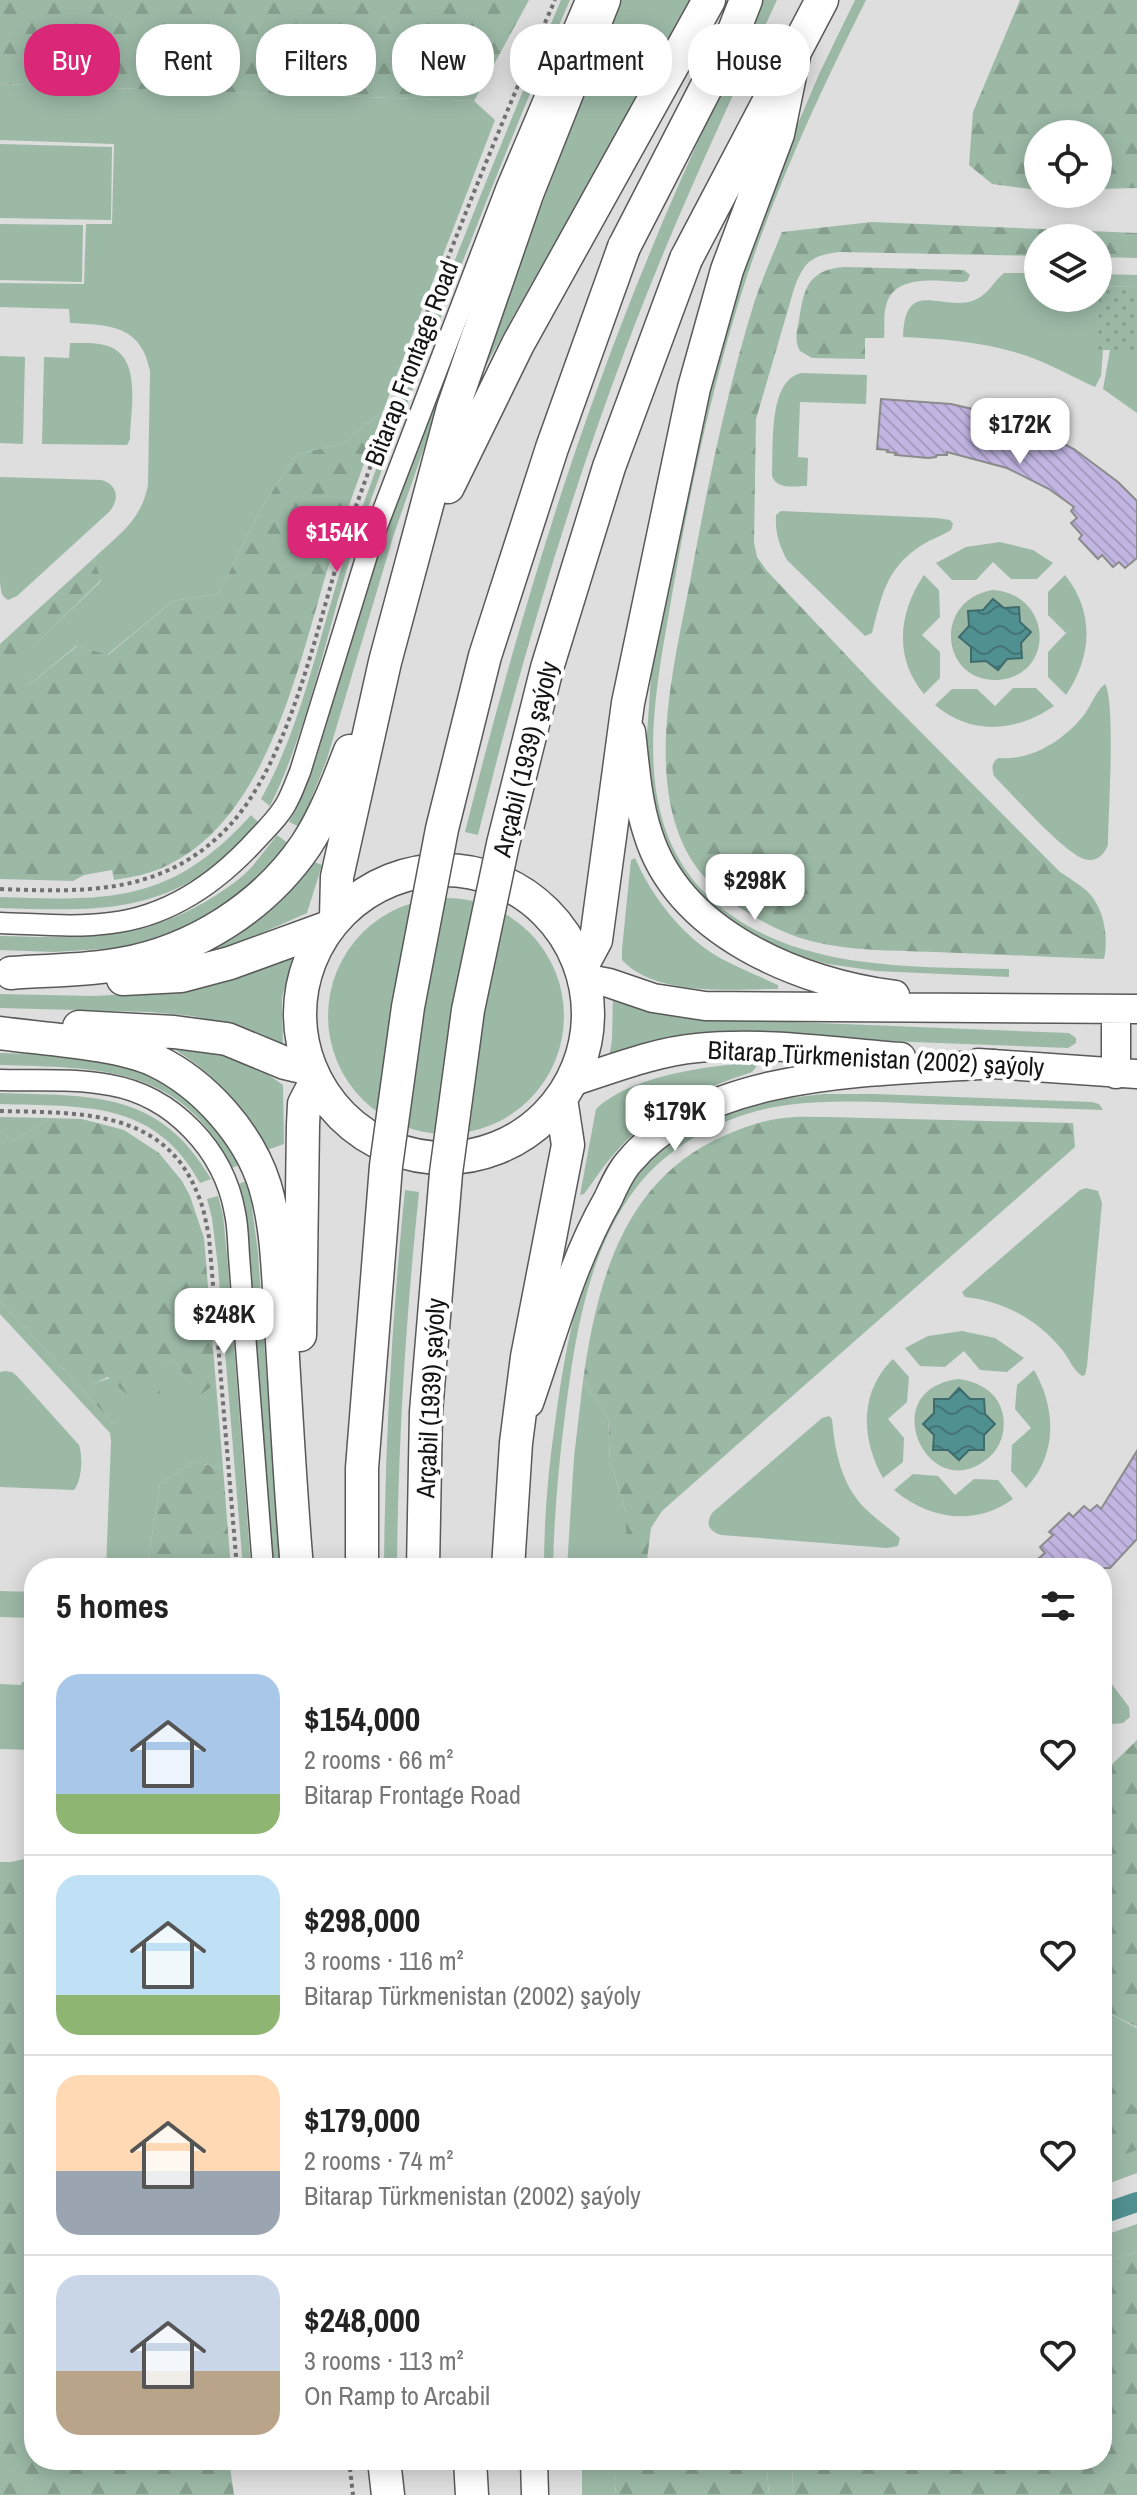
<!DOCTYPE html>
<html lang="en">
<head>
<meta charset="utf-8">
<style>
	body { margin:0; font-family:"Archivo Narrow",sans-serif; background:#f6f6f6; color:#222; height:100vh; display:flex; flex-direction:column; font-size:30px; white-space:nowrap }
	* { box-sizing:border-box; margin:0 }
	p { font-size:26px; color:#767676 }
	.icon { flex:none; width:44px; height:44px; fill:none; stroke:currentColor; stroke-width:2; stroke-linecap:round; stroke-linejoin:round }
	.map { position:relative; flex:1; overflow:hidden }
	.sheet { position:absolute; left:24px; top:1558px; width:1088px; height:912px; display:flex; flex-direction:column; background:#fff; border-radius:32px; box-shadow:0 4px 20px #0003 }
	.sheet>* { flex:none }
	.banner { position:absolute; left:24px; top:24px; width:1090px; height:72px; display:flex; gap:16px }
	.tools { position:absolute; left:1024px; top:120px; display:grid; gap:16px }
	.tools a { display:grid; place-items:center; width:88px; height:88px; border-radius:50%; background:#fff; box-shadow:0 4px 20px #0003; font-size:40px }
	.price { position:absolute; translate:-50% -68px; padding:0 18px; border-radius:16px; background:#fff; color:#222; font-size:26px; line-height:52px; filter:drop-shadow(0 2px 4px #0008) }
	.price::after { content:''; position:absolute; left:50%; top:48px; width:24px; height:18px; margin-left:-12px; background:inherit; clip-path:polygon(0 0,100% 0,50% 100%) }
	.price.active { background:#db2777; color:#fff }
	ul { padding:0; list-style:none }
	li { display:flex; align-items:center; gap:24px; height:200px; padding:0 32px }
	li+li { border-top:2px solid #e0e0e0 }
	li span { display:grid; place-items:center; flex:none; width:224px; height:160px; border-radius:24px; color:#555 }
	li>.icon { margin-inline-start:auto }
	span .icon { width:96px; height:96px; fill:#fffc; stroke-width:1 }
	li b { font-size:34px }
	h2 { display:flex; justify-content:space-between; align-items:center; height:96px; padding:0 32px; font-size:34px }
	.chip { padding:0 28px; border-radius:32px; background:#fff; box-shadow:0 4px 20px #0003; font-size:28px; line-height:72px }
	.chip.active { background:#db2777; color:#fff }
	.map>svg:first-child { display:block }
	.grass { fill:#9cb9a6 }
	.forest { fill:url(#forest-firs) }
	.park { fill:url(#park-dots) }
	.water { fill:url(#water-waves); stroke:#3f6b6c; stroke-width:2 }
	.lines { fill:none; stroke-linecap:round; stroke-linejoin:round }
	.canal { stroke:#519091; stroke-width:20 }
	.building { fill:url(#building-back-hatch); stroke:#8b8b8c; stroke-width:2 }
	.minor-casing { stroke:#59595a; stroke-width:23 }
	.tertiary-casing { stroke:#59595a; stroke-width:29 }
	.secondary-casing { stroke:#59595a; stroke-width:31 }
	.primary-casing { stroke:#59595a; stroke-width:35 }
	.path { stroke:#717171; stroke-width:4; stroke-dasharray:4 4; stroke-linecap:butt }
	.minor { stroke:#fff; stroke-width:20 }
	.tertiary { stroke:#fff; stroke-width:26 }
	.secondary { stroke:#fff; stroke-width:28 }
	.primary { stroke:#fff; stroke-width:32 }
	.primary-bridge-casing { stroke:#59595a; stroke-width:35; stroke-linecap:butt }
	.primary-bridge { stroke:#fff; stroke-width:32 }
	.labels { text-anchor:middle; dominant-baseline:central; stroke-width:8; stroke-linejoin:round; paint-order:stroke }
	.street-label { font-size:26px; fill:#141414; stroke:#fff }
</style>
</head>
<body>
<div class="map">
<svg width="1137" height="2495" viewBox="0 0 1137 2495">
	<defs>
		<pattern id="forest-firs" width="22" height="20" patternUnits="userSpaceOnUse" patternTransform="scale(2)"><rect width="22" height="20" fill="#9cb9a6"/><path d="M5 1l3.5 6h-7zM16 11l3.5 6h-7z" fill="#869e8e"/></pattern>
		<pattern id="park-dots" width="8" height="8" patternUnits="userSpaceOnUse" patternTransform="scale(2)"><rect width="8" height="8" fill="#9cb9a6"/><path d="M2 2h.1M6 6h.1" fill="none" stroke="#869e8e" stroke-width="1.8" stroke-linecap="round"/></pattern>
		<pattern id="water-waves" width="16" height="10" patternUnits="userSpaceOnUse" patternTransform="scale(2)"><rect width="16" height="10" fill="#519091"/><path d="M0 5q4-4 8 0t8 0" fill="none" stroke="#427475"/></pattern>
		<pattern id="building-back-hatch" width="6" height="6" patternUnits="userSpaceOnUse" patternTransform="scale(2)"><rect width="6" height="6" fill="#c2b5e2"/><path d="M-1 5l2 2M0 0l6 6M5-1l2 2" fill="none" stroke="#a69bc1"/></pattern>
	</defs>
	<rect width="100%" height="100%" fill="#dededf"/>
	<path class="grass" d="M561,0H570C525,102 485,205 444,309C413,388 382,467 354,547C326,632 310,725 270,806L261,799C306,718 321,623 352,536C416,355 486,177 561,0Z
		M621,0H691L480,376L492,333Z
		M763,0H777C737,86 697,172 661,259C584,446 526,640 478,835L465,832C514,636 572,441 649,255C684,169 724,84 763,0Z
		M855,0H866C818,96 772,195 740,298C710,396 689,494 672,595C656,691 627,813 704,892C783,972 906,966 1009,969V977L876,971L828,964L785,952L737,929L697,897L671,859L652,810L646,748L651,677L677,515L698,411L770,189L820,72Z
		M0,84L474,101L495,120L383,411L342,444L297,454L262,507L218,594L173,601L107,655L76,646L30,684L16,663L101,581L94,558C119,534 141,521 148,485L150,371C141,325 110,325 70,323L69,309L0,307V283L84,284L86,224H112L114,144L0,140Z
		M0,144L112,147L111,220L0,218Z
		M0,224L83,225L82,282L0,280Z
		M1004,273H1038V298H1098V274L1137,275V287L1099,286V350H1103L1101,376L1095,387C1073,377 1050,364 1027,356C987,342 945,339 903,337C905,274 944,315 977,299C989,293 994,281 1004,273Z
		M466,310L471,313L393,537L327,759L300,827L289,822L304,792L317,756L383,533Z
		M70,343C83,343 96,342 108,346C143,358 130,411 130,439L127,445L42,444L44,357L69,358Z
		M1110,350H1137V413L1103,389Z
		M0,356L25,357L23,444L0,443Z
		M801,373L867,375L866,404L800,402L798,457L808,458L807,486C794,486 777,490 772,476C774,449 767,381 801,373Z
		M0,477L101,480C118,484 120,500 109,512L17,596L8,600C0,596 1,589 0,581Z
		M781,511L937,518L950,520L953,524L951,530C942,536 931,539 922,545C886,568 882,595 872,633L865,636L787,560C779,545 775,532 776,515Z
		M1000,542L1033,550L1053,563L1037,579H1011L993,562L976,580H952L936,563L966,547Z
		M924,575L939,590L940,617L922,635L940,652V678L924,694C893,658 899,611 924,575Z
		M1065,575C1095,612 1092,657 1066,695L1048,677V652L1066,633L1048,615V592Z
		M992,590C1053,593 1056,676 998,680C941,683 932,601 992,590Z
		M1105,684C1116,702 1108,816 1108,845C1104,855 1096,863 1084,859C1063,852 1012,794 994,776C992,769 991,763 998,758C1032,761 1064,740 1084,715C1092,704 1095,692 1105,684Z
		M1013,688H1036L1054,706C1017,732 971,736 935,705L952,689H977L995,706Z
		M251,815L259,823C180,913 112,912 0,908V897C110,901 172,903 251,815Z
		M277,835L289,844L256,883L190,928L134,947L54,952L0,950V936C74,938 138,941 205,902C220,893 237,882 250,869C259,858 268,847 277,835Z
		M635,858C652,897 683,937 720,958C739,968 759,976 778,985V989C732,989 656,997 622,960V949L631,860Z
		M310,860L322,865L307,913L255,936L215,950L212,945Z
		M328 1016a118 118 0 1 1 236 0a118 118 0 1 1-236 0Z
		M295,949L282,998L283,1050L250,1032L220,1022L192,1016L150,1012L0,1008V994L94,996L149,993Z
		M613,994L693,1018L1069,1033L1076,1038V1043L1068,1048L732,1035L608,1065L612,1039Z
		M170,1047L214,1049L256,1066L283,1085L284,1144L267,1150C242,1106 214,1072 170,1047Z
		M0,1053L74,1055L151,1071L204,1110L241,1164L232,1168C182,1065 99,1068 0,1065Z
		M751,1063L757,1066L752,1072C698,1090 653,1109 614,1154C603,1166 594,1181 584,1194L580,1195L596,1109C630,1076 706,1066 751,1063Z
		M0,1093C91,1096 160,1090 211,1179L200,1183C154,1099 83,1107 0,1104Z
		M824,1094H875L1092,1102L1099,1104L1103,1110C1044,1108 985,1106 927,1104C881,1102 833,1099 787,1105C732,1112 671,1142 636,1188C586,1253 574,1343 564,1423C558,1471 554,1520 553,1568H544C544,1520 548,1471 555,1423C565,1348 578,1275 616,1208C624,1194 631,1179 643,1168C692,1118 756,1100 824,1094Z
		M0,1117L50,1118L14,1141L0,1131Z
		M246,1181L251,1200L258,1253L280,1568H273L250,1255L244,1202L239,1184Z
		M1086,1188L1098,1191L1102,1203L1087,1366L1085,1375L1082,1376C1073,1370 1070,1360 1063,1351C1039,1320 1004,1301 965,1297L962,1292L1080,1190Z
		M405,1190L419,1192C406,1317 398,1442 397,1568H384C385,1442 392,1316 405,1190Z
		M218,1196L223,1215L228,1266L251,1568H243L218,1267L212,1218L207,1199Z
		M0,1301L114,1424L120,1419L88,1386C116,1373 145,1372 173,1360L200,1394L216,1384L223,1468L193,1462L160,1484L147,1568H106L111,1442L110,1433L0,1314Z
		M962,1331L995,1338L1024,1358L1007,1372L980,1370L964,1351L945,1367L920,1366L905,1348L928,1336Z
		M893,1359L909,1377L907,1402L888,1419L904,1438L903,1462L883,1478C861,1439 859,1392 893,1359Z
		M1034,1370C1056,1408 1058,1454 1026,1488L1011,1471L1012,1445L1031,1428L1015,1409L1017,1385Z
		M5,1371L12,1372L17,1376L79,1445C83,1457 82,1480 74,1490L0,1487V1372Z
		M959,1379C980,1382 999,1393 1003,1415C1006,1432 1000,1449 987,1459C928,1507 873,1389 959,1379Z
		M583,1381L608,1417L610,1461L626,1512V1568H567L574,1457Z
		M829,1416L832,1419C835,1453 842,1489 870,1513C880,1522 890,1529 900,1538L898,1546L887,1548L721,1535C709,1531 705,1524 712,1513L822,1418Z
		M913,1474L938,1476L955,1495L974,1479L998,1480L1013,1499C974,1527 929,1519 894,1490Z
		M0,1591L34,1592V1618L0,1617Z
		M31,1661H34V1750L0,1749V1684L21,1685L22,1682H29Z
		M1102,1671L1129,1707L1130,1717L1123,1723L1113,1724L1102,1712Z
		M1102,2010L1137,2028V2173L1102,2186Z
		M1137,2224V2252L1102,2263V2236Z
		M582,2460H613L616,2495H582Z
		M766,2460H792L793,2495H769Z"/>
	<path class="forest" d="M0,0H529L474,101L0,84Z
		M1020,0H1137V188L1098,189V134H1038V190L992,184L969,165L973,112Z
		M872,222L1137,233V258L1098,257V238H1038V256L839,252C810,256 804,262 794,289L756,419L754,542L757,557L767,571L879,690L1060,872C1069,878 1079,884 1087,891C1104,907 1109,937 1104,959C1047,957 991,954 935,952C884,950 827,952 780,930C741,912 701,885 683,844C647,765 676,657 691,576C708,483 727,390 755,300C763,277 773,254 782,232Z
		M844,267L964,270L970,275L967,281L963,282C939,281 893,273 886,306C883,315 885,328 884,338H865V359L812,358L800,351C794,340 797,331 799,320C804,288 808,270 844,267Z
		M383,411C364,464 344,517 327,571C298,667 268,813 172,863C154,873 134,877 114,880L112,870L84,875L73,881L0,879V644L94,558L101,580L17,663L30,684L77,646L108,655L173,601L218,594L262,507L297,454L342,444Z
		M827,1117L1073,1123L1075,1147L662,1511L651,1528L646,1568H626V1512L610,1461L608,1417L583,1381C597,1281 624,1178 726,1135C744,1127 764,1120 784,1118C798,1116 813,1117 827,1117Z
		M50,1118L82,1119L124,1130L159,1153L182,1181L190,1196L204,1238L216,1384L200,1395L173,1360L154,1368L160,1393L136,1403L108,1377L89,1386L121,1419L114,1424L0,1301V1131L14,1141Z
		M193,1462L223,1468L231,1568H147L160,1484Z
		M1137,1740V2027L1102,2010V1774Z
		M34,1857V2460H229L234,2495H0V1862H11Z
		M1102,2078L1137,2109V2150L1102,2162Z
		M1137,2252V2495H793L792,2460H1102V2263Z
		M613,2460H766L769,2495H616Z"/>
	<path class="park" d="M1099,286L1137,287V350H1098Z"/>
	<path class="water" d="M993,599L1004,608L1019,607L1020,622L1031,632L1021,643L1022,658L1007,659L998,670L986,661L971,662V647L959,637L969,626L968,611L983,610Z
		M959,1388L970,1399H984L985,1414L995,1424L984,1435V1450H969L959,1460L948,1450H933L934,1435L923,1424L934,1413V1399H949Z"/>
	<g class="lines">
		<path class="canal" d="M1102,2214L1137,2202"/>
	</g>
	<path class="building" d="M881,399L951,404L998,415L1024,424L1074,449L1118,482L1137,501V558L1125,568L1119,562L1113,567L1102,555L1098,559L1079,539L1082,535L1071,523L1077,518L1071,511L1074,507L1049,489L1007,468L947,452V455H937L936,457L928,458L895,455L896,453L887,452L888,450L877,449Z
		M1137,1451V1539L1110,1568H1045L1039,1558L1045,1553L1040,1547L1053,1535L1049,1532L1069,1513L1073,1517L1084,1506L1090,1511L1097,1505L1101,1509Z"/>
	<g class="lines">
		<g class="minor-casing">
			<path id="minor" d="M0,923C36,924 75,928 111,923C171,916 218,882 257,839C268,827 281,815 288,800C293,791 296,781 300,772L371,542L506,189L586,0
				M0,1080C36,1081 75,1078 110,1085C173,1096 224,1150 235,1213C238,1227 238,1242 239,1256L263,1568"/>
		</g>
		<g class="tertiary-casing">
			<path id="tertiary" d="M534,2460L535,2495"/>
		</g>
		<g class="secondary-casing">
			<path id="secondary" d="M631,732C635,766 637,801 648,834C679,934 800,983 895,995
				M583,978L609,983L653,998L705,1006L1137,1009
				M978,1063L1137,1074
				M1116,1074V1009
				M571,1082C612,1069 654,1052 697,1048C764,1041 834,1052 901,1057
				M529,1403C553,1334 572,1262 608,1199C614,1186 620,1172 629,1162C706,1068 882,1072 995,1064"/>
		</g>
		<g class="primary-casing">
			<path id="primary" d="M624,247L730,41L746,0
				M686,259L822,0
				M448,487L518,344L709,0
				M300 1014a144 144 0 1 1 288 0a144 144 0 1 1-288 0Z
				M336,918L337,877L385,662L453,408L527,194L604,0
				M581,968L596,940L628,703L694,388L727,270L778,134L795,51
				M11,973C47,970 85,971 121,964C194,951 264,907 306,845C325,816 338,782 350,751
				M123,979L181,976L230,963L329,927
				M79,1027L174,1032L227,1039L285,1063L310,1069
				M0,1033C43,1039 118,1043 156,1061C204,1084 249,1134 265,1186C278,1230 278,1279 281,1325C286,1406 290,1487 297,1568
				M300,1335L303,1125L304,1104L316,1081
				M508,1568L516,1443L527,1357L568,1145L561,1099
				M384,2460L388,2495
				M470,2460L472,2495"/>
		</g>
		<path class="path" d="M0,889C80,892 154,895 217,838C288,775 315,631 344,541C358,499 374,457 389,416C439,276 495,136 555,0
			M0,1111C76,1113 165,1108 198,1195C204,1208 206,1223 209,1237L237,1568
			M349,2460L353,2495"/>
		<use href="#minor" class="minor"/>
		<use href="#tertiary" class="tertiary"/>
		<use href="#secondary" class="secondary"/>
		<use href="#primary" class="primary"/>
		<g class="primary-bridge-casing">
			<path id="primary-bridge" d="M362,1568V1468L386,1166L408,1007L442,829L485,656L552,448L624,247
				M423,1568L426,1412L446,1173L468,1010L503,844L547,668L609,467L686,259"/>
		</g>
		<use href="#primary-bridge" class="primary-bridge"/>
	</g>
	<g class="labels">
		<g class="street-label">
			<text transform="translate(411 363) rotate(-69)">Bitarap Frontage Road</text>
			<text transform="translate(525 759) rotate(-76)">Arçabil (1939) şaýoly</text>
			<text transform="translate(876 1058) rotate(3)">Bitarap Türkmenistan (2002) şaýoly</text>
			<text transform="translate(430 1398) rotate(-87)">Arçabil (1939) şaýoly</text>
		</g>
	</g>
</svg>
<div class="tools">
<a><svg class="icon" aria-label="locate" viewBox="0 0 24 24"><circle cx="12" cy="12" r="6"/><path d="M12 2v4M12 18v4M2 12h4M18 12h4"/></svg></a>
<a><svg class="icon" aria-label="layers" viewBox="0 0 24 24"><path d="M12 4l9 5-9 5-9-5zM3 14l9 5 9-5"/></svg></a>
</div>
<b class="price" style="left:1020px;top:466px">$172K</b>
<b class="price active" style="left:337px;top:574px">$154K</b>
<b class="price" style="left:755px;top:922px">$298K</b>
<b class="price" style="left:675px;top:1153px">$179K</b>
<b class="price" style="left:224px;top:1356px">$248K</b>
<div class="banner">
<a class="chip active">Buy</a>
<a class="chip">Rent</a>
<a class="chip">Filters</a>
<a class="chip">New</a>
<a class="chip">Apartment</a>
<a class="chip">House</a>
</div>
<section class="sheet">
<h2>5 homes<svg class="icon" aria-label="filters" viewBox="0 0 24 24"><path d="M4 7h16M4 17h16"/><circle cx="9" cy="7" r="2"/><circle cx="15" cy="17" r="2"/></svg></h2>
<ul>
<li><span style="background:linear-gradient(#a9c7e8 75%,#8fb573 0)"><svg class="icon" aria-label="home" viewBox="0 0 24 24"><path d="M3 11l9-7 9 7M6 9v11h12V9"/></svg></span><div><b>$154,000</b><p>2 rooms · 66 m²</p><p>Bitarap Frontage Road</p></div><svg class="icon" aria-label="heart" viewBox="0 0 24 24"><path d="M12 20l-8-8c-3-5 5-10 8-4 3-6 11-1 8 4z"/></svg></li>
<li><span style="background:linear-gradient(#bfe0f5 75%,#8fb573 0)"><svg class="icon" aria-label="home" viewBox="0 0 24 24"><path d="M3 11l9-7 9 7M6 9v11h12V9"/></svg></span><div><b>$298,000</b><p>3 rooms · 116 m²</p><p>Bitarap Türkmenistan (2002) şaýoly</p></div><svg class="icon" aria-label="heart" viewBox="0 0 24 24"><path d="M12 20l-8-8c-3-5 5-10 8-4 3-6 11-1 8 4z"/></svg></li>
<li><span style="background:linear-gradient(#ffd9b3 60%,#9aa5b1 0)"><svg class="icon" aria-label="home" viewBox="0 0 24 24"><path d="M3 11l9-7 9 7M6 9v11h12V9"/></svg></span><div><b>$179,000</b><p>2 rooms · 74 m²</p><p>Bitarap Türkmenistan (2002) şaýoly</p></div><svg class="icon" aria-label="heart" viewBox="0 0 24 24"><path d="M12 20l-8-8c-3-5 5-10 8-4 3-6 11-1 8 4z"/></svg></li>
<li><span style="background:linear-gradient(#c9d6e8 60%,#b9a48a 0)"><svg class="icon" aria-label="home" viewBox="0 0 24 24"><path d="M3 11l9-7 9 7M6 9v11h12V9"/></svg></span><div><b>$248,000</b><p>3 rooms · 113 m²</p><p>On Ramp to Arcabil</p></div><svg class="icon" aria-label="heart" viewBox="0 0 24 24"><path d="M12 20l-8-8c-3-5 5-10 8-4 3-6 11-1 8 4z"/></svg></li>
</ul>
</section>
</div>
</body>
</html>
